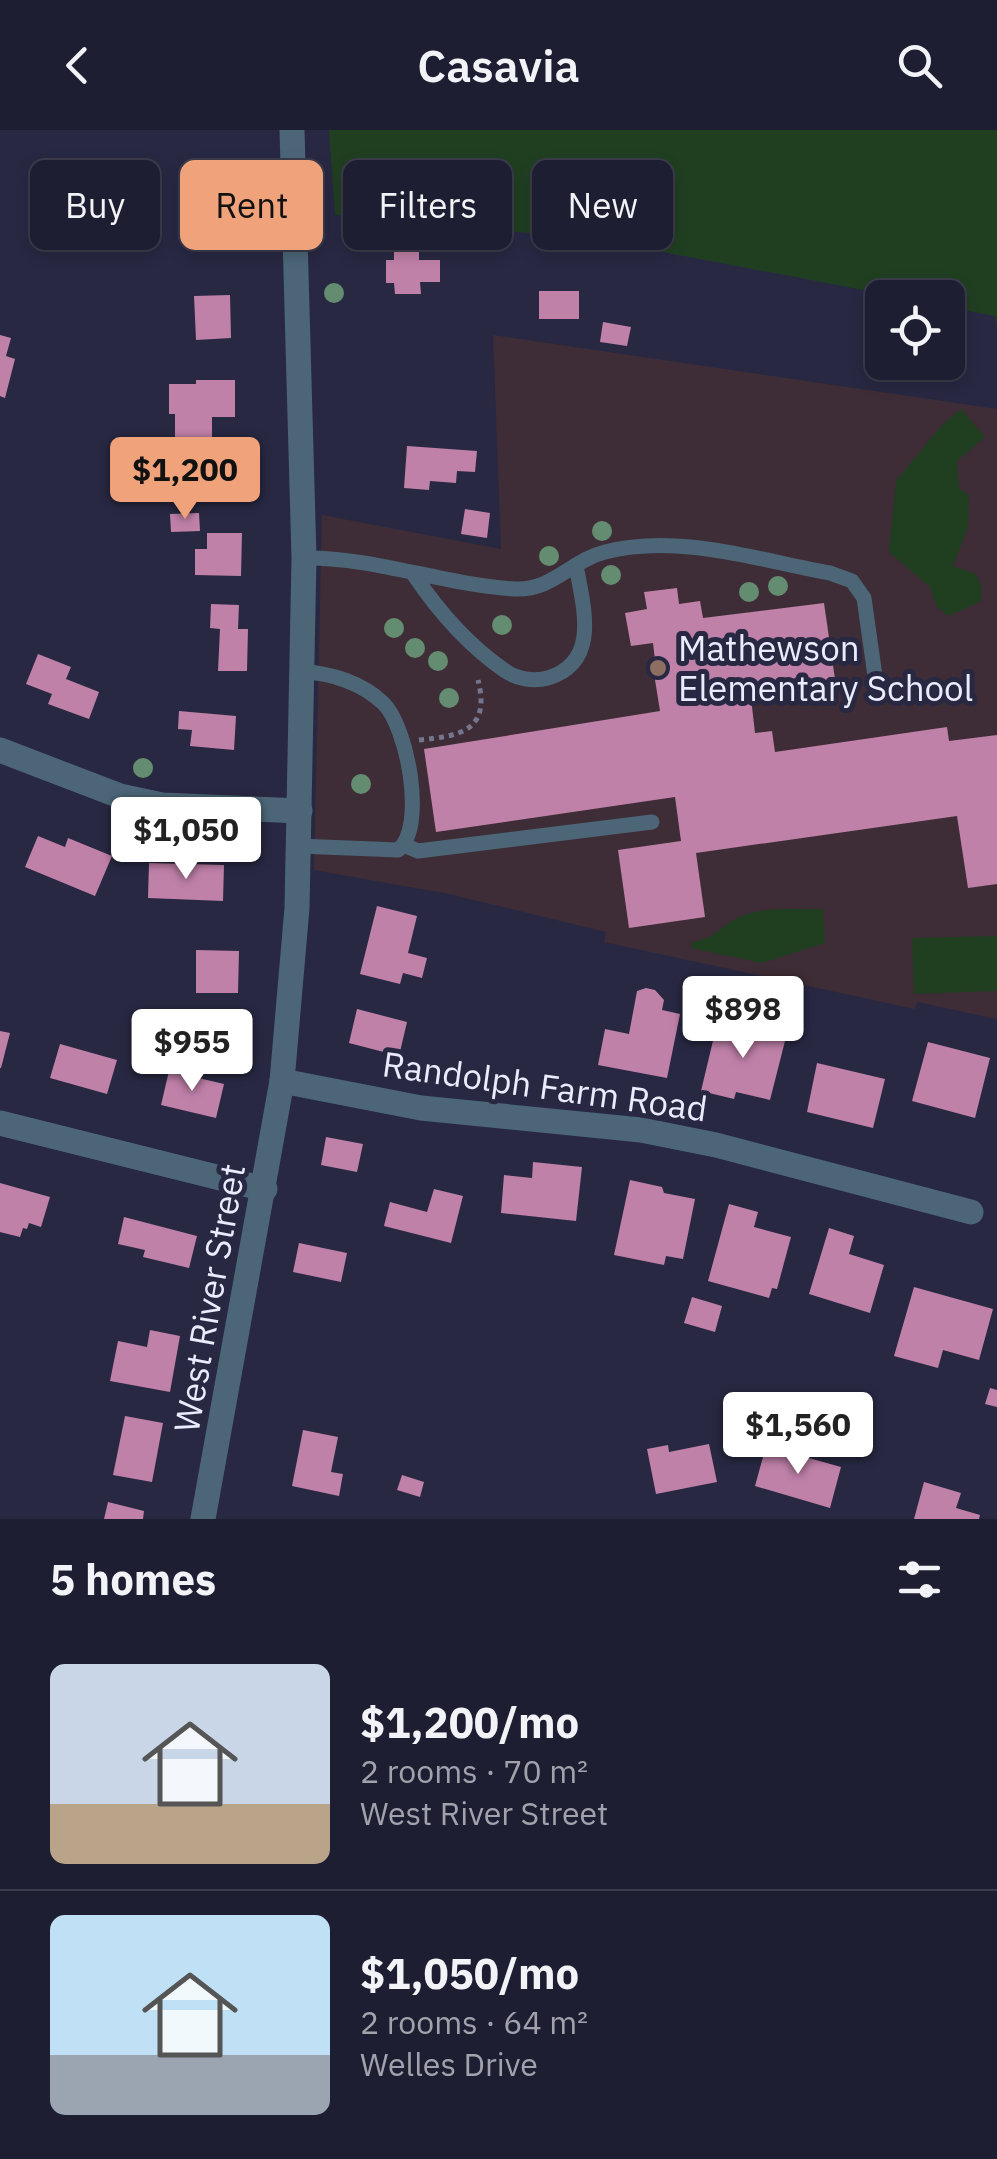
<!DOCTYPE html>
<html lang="en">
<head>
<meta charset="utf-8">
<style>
	body { margin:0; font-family:"IBM Plex Sans",sans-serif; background:#26273a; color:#f1f3f6; height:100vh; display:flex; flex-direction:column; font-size:38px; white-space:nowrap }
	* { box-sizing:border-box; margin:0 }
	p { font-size:32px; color:#a1a2ac }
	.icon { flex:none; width:55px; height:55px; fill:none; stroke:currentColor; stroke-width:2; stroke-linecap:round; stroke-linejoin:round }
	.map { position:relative; height:1389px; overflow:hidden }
	.drawer { display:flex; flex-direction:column; background:#1e1e32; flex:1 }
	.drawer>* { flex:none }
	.top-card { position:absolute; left:30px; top:30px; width:938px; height:90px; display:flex; gap:20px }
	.buttons { position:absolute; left:865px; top:150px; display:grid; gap:20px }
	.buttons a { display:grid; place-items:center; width:100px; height:100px; border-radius:15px; background:#1e1e32; box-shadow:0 5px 15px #0003,0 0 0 2px #3c3c4d; font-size:50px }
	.price { position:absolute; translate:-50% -85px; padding:0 22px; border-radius:10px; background:#fff; color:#222; font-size:32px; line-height:65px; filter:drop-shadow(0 2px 5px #0008) }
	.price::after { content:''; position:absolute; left:50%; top:60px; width:30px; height:22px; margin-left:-15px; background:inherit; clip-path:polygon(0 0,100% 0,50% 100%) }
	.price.selected { background:#f0a27a; color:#111 }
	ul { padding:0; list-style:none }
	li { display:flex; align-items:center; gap:30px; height:250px; padding:0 50px }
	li+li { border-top:2px solid #3c3c4d }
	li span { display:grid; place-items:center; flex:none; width:280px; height:200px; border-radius:15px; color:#555 }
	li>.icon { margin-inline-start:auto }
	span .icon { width:120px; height:120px; fill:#fffc; stroke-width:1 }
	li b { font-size:42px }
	h2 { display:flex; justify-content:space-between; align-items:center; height:120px; padding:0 50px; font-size:42px }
	.tag { padding:0 35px; border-radius:15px; background:#1e1e32; box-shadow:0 5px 15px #0003,0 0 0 2px #3c3c4d; font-size:35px; line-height:90px }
	.tag.selected { background:#f0a27a; color:#111 }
	header { display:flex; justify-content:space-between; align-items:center; height:130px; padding:0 50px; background:#1e1e32; font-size:45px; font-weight:600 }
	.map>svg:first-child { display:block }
	.education { fill:#3e2d36 }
	.green { fill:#203f21 }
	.building { fill:#c081a9 }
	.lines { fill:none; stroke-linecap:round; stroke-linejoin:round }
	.path { stroke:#75768d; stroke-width:5; stroke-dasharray:5 5; stroke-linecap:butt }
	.service { stroke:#4c6678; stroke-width:15 }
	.minor { stroke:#4c6678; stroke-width:25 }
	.tertiary { stroke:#4c6678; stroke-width:25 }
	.tree { fill:#648c71 }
	.education-dot { fill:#8d6e63; stroke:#282843; stroke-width:4 }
	.labels { text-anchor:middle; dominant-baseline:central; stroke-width:10; stroke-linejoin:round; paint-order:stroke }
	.poi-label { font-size:35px; fill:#eaebfd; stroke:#282843; text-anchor:start }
	.street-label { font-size:35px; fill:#eaebfd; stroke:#282843 }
</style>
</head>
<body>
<header><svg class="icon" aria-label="back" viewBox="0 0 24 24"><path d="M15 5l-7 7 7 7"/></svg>Casavia<svg class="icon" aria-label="search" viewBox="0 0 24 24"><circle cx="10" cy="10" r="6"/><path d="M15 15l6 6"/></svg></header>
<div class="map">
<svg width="997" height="1389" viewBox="0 0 997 1389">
	<rect width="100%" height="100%" fill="#282843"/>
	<path class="education" d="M493,205L997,279V889L917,872L915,879L604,812L606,802L449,764L314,740L322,385L501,419Z"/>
	<path class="green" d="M329,0H997V198L995,186L948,177V168L900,167L594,109L335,85Z
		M961,279L985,307L957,331L959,358L969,365L968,397L953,436L976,444L982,458L980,472L948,486L937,477L930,457L889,422L896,351L941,296Z
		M823,779L825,813L762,833L691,818L692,812C716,808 716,800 734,790C759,775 795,780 823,779Z
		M997,806V861L914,864L912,808Z"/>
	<path class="building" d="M226,51L228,112L193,113V108H182L181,89H192L191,52Z
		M394,120H419V130H440V152H420L421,164H395L394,153H386V130H394Z
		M539,161H579V189H539Z
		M230,165L231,208L196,210L194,166Z
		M603,192L631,197L627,216L600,212Z
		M0,205L11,208L6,226L15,229L5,268L0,266Z
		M196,250H235V287H212V336H180V313H175V284H169V254H196Z
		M407,316L477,321L475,342L457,341L456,353L430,351L429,360L404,358Z
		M465,379L490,383L487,408L461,404Z
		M199,383L200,401L171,402L170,384Z
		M207,403H242L241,446L195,445V419H207Z
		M677,458L679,474L700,471L703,488L824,473L836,556L751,568L755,603L772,601L775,622L947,597L949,611L997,605V754L968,758L957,686L696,723L705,787L629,798L618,720L681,711L675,667L436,702L424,619L660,581L652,531L655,530L653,513L631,516L625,483L647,479L644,462Z
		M211,474L239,475L238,499H248L247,541H218L220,499L210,498Z
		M38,524L71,537L66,549L99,562L89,589L48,574L52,564L26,554Z
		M179,581L236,586L234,620L190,616L192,600L178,599Z
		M38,706L65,717L68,708L112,726L95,766L25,737Z
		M149,733L224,735L223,771L148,768Z
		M377,776L417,786L408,823L427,828L422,848L403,843L400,854L360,844Z
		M196,820L239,821L238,863H196Z
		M646,858L655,860L664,870L662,880L680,884L667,948L598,935L605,899L629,904L637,861Z
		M357,879L407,892L399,926L349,913Z
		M744,888L770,894L767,906L785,911L770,970L736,962L734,969L701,961L717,894L741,899Z
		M0,901L10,903L1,938H0Z
		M928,912L990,928L975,988L912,971Z
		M60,914L117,930L107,964L50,948Z
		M817,933L885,949L873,998L807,982Z
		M169,941L224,954L216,988L161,975Z
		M326,1007L363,1014L357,1042L321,1035Z
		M533,1032L582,1037L576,1091L501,1083L504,1045L532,1048Z
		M630,1050L662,1057L664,1063L695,1069L683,1129L666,1126L664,1135L614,1125Z
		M0,1053L50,1067L41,1097L29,1093L27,1099L23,1098L20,1107L0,1102Z
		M434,1059L463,1066L451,1113L384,1096L390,1072L427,1082Z
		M729,1074L758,1082L754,1097L791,1107L777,1159L772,1158L769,1168L708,1151Z
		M124,1087L197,1106L189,1138L143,1127L145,1120L118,1114Z
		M829,1098L854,1106L849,1124L884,1135L870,1183L809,1164Z
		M299,1113L347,1123L341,1152L293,1142Z
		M914,1157L993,1179L979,1230L943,1220L938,1238L894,1226Z
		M692,1167L722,1176L715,1202L684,1193Z
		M150,1200L180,1206L170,1262L110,1251L118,1211L147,1217Z
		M990,1258L997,1260V1277L985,1274Z
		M125,1286L163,1293L152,1352L113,1345Z
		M303,1300L338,1307L331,1342L343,1344L339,1366L292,1356Z
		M709,1314L717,1352L656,1364L647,1319L668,1315L669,1322Z
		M766,1316L841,1337L830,1378L755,1356Z
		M402,1345L424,1352L420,1367L397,1360Z
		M924,1352L961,1363L956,1378L980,1385L979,1389H914Z
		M108,1372L144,1381L143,1389H104Z"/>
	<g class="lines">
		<path class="path" d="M419,610C460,606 491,601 478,550"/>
		<path class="service" d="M304,428C375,427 444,455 515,459C552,461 572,430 605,422C678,403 758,430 830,443L852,451L864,468L878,567
			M414,445C439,482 468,515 504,540C516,549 534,552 548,548C601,532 583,476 576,435
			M404,715L418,721L652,692
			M298,716L398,720C427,698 407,595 383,573C362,553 331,543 304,542"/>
		<path class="minor" d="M0,620L120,666L162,675L300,681
			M282,951L421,978L641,1000L716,1015L971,1082
			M0,993L265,1059"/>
		<path class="tertiary" d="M203,1389L282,951L297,778L304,428L292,0"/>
	</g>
	<g class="tree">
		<circle cx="253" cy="99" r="10"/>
		<circle cx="334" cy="163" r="10"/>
		<circle cx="602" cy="401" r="10"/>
		<circle cx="549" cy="426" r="10"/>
		<circle cx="611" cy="445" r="10"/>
		<circle cx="778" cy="456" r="10"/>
		<circle cx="749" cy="462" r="10"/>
		<circle cx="502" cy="495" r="10"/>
		<circle cx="394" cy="498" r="10"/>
		<circle cx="415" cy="518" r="10"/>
		<circle cx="438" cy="531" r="10"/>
		<circle cx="449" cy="568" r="10"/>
		<circle cx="143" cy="638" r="10"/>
		<circle cx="361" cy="654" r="10"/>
		<circle cx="211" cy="706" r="10"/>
	</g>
	<circle class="education-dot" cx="658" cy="538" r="10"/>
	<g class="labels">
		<g class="poi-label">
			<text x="678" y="518">Mathewson<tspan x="678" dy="40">Elementary School</tspan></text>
		</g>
		<g class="street-label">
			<text transform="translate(545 956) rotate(8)">Randolph Farm Road</text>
			<text transform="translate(209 1168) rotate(-80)">West River Street</text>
		</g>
	</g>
</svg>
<div class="buttons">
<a><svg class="icon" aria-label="locate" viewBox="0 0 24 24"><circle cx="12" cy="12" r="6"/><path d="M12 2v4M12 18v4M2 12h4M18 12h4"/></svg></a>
</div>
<b class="price selected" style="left:185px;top:392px">$1,200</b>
<b class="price" style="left:186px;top:752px">$1,050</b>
<b class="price" style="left:743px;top:931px">$898</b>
<b class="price" style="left:192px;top:964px">$955</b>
<b class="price" style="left:798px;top:1347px">$1,560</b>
<div class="top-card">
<a class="tag">Buy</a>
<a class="tag selected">Rent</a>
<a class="tag">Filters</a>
<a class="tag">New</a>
</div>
</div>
<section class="drawer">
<h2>5 homes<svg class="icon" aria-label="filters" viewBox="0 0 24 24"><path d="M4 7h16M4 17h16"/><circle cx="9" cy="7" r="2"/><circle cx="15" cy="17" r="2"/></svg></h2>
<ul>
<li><span style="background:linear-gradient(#c9d6e8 70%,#b9a48a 0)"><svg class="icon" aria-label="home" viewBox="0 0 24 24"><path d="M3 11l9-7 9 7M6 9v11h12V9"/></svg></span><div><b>$1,200/mo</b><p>2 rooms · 70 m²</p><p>West River Street</p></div></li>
<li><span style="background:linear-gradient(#bfe0f5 70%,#9aa5b1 0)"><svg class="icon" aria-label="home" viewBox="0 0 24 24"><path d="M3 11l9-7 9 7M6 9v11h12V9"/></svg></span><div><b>$1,050/mo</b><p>2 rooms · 64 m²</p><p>Welles Drive</p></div></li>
</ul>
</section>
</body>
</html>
